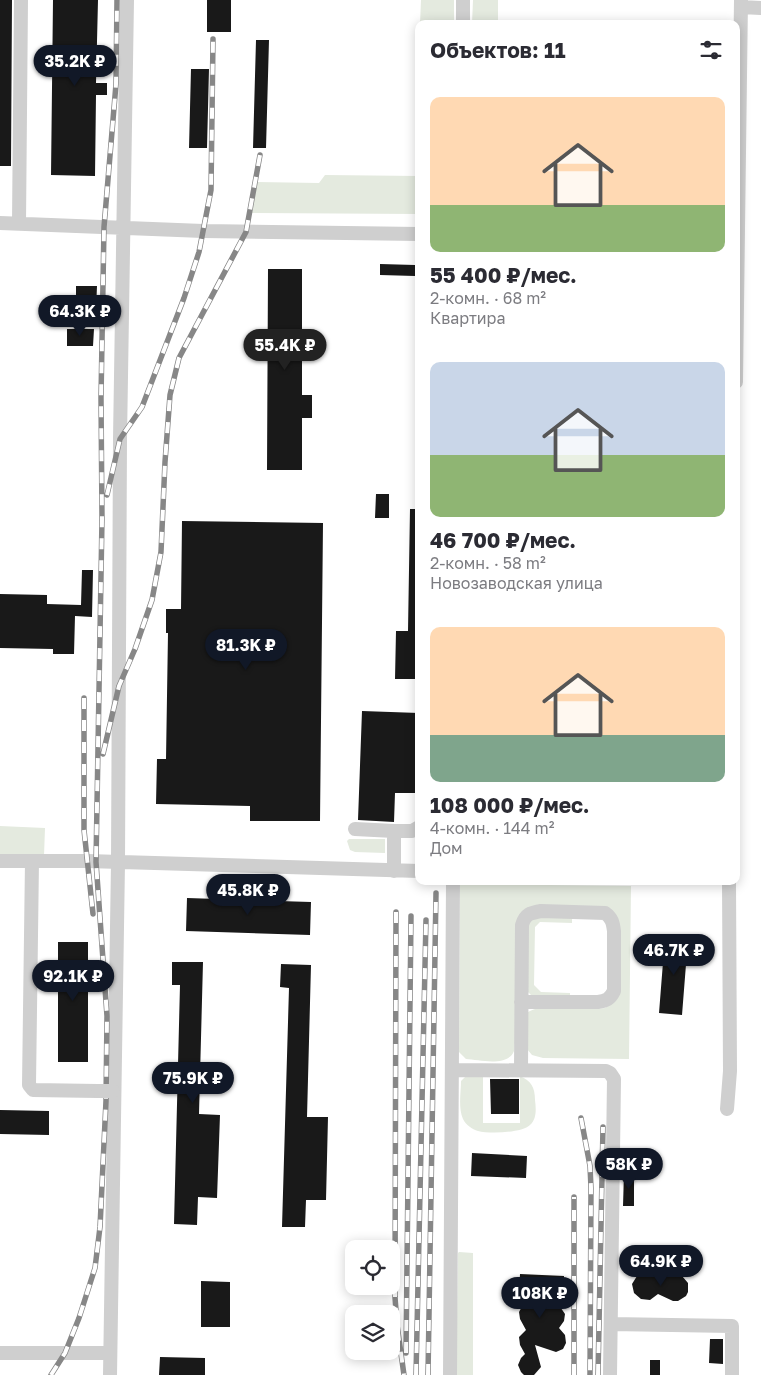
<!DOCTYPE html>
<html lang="ru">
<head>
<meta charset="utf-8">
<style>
	body { margin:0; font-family:"Golos Text",sans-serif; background:#f7f7f7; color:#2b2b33; height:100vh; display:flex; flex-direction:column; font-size:19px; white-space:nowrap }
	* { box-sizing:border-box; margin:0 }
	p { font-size:16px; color:#7c7c81 }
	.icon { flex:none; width:28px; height:28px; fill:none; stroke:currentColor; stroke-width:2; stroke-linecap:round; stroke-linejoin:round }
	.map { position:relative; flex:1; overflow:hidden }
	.drawer { position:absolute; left:415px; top:20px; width:325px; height:865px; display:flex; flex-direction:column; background:#fff; border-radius:10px; box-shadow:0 2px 12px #0003 }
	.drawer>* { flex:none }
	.controls { position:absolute; left:345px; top:1240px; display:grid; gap:10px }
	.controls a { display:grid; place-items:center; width:55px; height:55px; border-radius:10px; background:#fff; box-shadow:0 2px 12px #0003; font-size:25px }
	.price { position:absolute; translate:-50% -42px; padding:0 11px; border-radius:18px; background:#111827; color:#fff; font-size:16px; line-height:32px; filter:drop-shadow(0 1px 2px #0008) }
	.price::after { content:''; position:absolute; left:50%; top:30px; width:15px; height:11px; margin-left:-8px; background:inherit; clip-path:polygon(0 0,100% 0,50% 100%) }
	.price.on { background:#222; color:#fff }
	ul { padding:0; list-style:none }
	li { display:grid; align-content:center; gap:10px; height:265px; padding:0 15px }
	li span { display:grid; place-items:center; height:155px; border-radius:10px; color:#555 }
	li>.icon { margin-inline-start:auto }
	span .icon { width:90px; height:90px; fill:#fffc; stroke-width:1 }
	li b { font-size:21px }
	h2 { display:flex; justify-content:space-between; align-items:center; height:60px; padding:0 15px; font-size:21px }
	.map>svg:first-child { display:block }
	.grass { fill:#e4eadf }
	.building { fill:#191919 }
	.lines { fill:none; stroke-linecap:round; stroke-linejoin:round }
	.minor { stroke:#cfcfcf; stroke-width:14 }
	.rail-casing { stroke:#878787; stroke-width:5.5 }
	.rail { stroke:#fff; stroke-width:4; stroke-dasharray:11; stroke-linecap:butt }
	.minor-bridge { stroke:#cfcfcf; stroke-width:14 }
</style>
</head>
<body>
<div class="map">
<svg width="761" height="1375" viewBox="0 0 761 1375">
	<rect width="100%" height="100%" fill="#fff"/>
	<path class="grass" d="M421,0H454V24H420Z
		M473,0H498V24H472Z
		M325,175L419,176V214L252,213L257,182L319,183Z
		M0,826L45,828L44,856L0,858Z
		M349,839H385V853L355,852L350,850L347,841Z
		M460,884L631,886L629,1059L543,1058L532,1055L527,1049L528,1012C542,1003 579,1008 596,1009L605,1008L611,1004L617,920L530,908L514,1051C508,1067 480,1060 466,1059L459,1052Z
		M532,917H572V923L540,922L535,927L534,985L541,992L570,993V997L532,996L528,992L526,927Z
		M483,1074V1123H520V1076C531,1081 535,1087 535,1100C536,1108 537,1119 530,1125C522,1133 489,1134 478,1131C472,1129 466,1125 463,1119C458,1108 461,1092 461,1081L467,1075Z
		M459,1252L473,1253V1375H456L458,1253Z"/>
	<path class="building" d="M0,0H12L11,166H0Z
		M53,0H98L96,83H107V95H96L95,176L51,175Z
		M207,0H231V32H207Z
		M256,40H269L266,148H253Z
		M191,69H209L207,148H189Z
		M380,264L415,265V276L380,275Z
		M268,269H302V395H312V418H302V470H267Z
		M76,286H97L96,310L76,309Z
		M67,329H94L93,346H67Z
		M376,494H389V518H375Z
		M410,509H419V679H395L396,631H408Z
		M182,521L323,523L320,821H250V806L156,804L157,759H166L168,633H166V609H181Z
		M82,570H93L92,617L75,616L74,654H53V649L0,648V594L47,595V604L81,605Z
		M362,711L419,713L416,793H395L394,822L358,820Z
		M187,898L311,902L310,935L186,931Z
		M665,937L688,939L682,1015L659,1013Z
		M58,942H88V1062H58Z
		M172,962H203L199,1114L220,1115L217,1198L198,1197L197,1225L174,1224L180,985H172Z
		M281,964L311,965L307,1117H328L326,1200H306L305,1227H282L289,988L280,987Z
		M490,1079H519V1114H491Z
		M0,1110L49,1111V1135L0,1134Z
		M472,1153L527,1156L526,1178L471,1176Z
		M624,1173L634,1174V1206H623Z
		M646,1272L654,1275L659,1280L674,1273L682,1276L688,1283V1292L686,1296L678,1301H673L658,1294L650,1300L641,1299L634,1293L632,1284L637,1276Z
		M520,1274L564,1276L563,1296L552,1295L565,1314L564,1321L559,1328L565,1335L566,1343L563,1349L556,1352L535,1345L541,1367L534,1375H524L521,1372L518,1365L521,1358L525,1354L520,1345L519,1337L526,1330L520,1319L519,1312L529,1294H519Z
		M201,1281L230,1282V1327H201Z
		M710,1339H723V1364L709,1363Z
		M160,1357L205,1358V1375H159Z
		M650,1360H660V1375H650Z"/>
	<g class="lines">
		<path class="minor" d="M741,7L761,8
			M463,24V0
			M0,223L203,231L419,234
			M19,223L21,0
			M736,382L741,0
			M355,829L394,831
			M0,861H87L419,871
			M32,861L29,1085L33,1090L98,1091
			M394,871V831H412L419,827
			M452,1070L606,1071L610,1073L614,1079L610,1375
			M521,1070L522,925C525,914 530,913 541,911L605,913C612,918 613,923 614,931V991C610,999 606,1001 598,1002H521
			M727,1109L730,1071L729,881
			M611,1324L732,1326V1375
			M0,1353H110
			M110,1375L118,863L120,439L127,0
			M450,1375L453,881"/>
		<g class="rail-casing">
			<path id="rail" d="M107,495L120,439L142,407L184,298L199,252L211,190L213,39
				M84,698V830L93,914
				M103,754L119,686L135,649L152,600L161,552L165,462L170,395L179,358L246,232L260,155
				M396,912L395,1297L397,1325L404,1375
				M581,1118L590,1166L591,1188L590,1375
				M406,1353L411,916
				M51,1375L65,1353L79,1318L95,1268L100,1227L106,1101L107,1016L96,862L102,519L101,398L104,227L116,84L117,0
				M416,1375L426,920
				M428,1375L436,893
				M574,1375V1197
				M598,1375L603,1127"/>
		</g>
		<use href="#rail" class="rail"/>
		<path class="minor-bridge" d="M98,1091H113"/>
	</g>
</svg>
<div class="controls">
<a><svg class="icon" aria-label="locate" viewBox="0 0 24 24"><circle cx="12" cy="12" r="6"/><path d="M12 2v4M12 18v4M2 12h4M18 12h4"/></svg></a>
<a><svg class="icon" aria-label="layers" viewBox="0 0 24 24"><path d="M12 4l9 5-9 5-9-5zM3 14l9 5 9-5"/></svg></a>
</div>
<b class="price" style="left:75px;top:87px">35.2K ₽</b>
<b class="price" style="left:80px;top:337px">64.3K ₽</b>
<b class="price on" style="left:285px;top:371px">55.4K ₽</b>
<b class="price" style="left:246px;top:671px">81.3K ₽</b>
<b class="price" style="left:248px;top:916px">45.8K ₽</b>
<b class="price" style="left:674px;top:976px">46.7K ₽</b>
<b class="price" style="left:73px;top:1002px">92.1K ₽</b>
<b class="price" style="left:193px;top:1104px">75.9K ₽</b>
<b class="price" style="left:629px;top:1190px">58K ₽</b>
<b class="price" style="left:661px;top:1287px">64.9K ₽</b>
<b class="price" style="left:540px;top:1319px">108K ₽</b>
<section class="drawer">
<h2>Объектов: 11<svg class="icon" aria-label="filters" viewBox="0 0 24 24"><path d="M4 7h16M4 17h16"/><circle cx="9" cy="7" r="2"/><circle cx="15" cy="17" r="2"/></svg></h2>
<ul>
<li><span style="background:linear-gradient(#ffd9b3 70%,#8fb573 0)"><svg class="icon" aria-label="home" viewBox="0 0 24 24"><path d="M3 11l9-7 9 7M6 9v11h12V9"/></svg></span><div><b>55 400 ₽/мес.</b><p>2-комн. · 68 m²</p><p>Квартира</p></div></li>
<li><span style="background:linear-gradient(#c9d6e8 60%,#8fb573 0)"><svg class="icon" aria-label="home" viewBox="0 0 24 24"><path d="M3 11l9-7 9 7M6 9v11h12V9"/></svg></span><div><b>46 700 ₽/мес.</b><p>2-комн. · 58 m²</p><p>Новозаводская улица</p></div></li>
<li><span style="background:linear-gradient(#ffd9b3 70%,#7fa58c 0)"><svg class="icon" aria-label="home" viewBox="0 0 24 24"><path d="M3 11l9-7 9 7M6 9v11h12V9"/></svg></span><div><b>108 000 ₽/мес.</b><p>4-комн. · 144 m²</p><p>Дом</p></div></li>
</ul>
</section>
</div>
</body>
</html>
